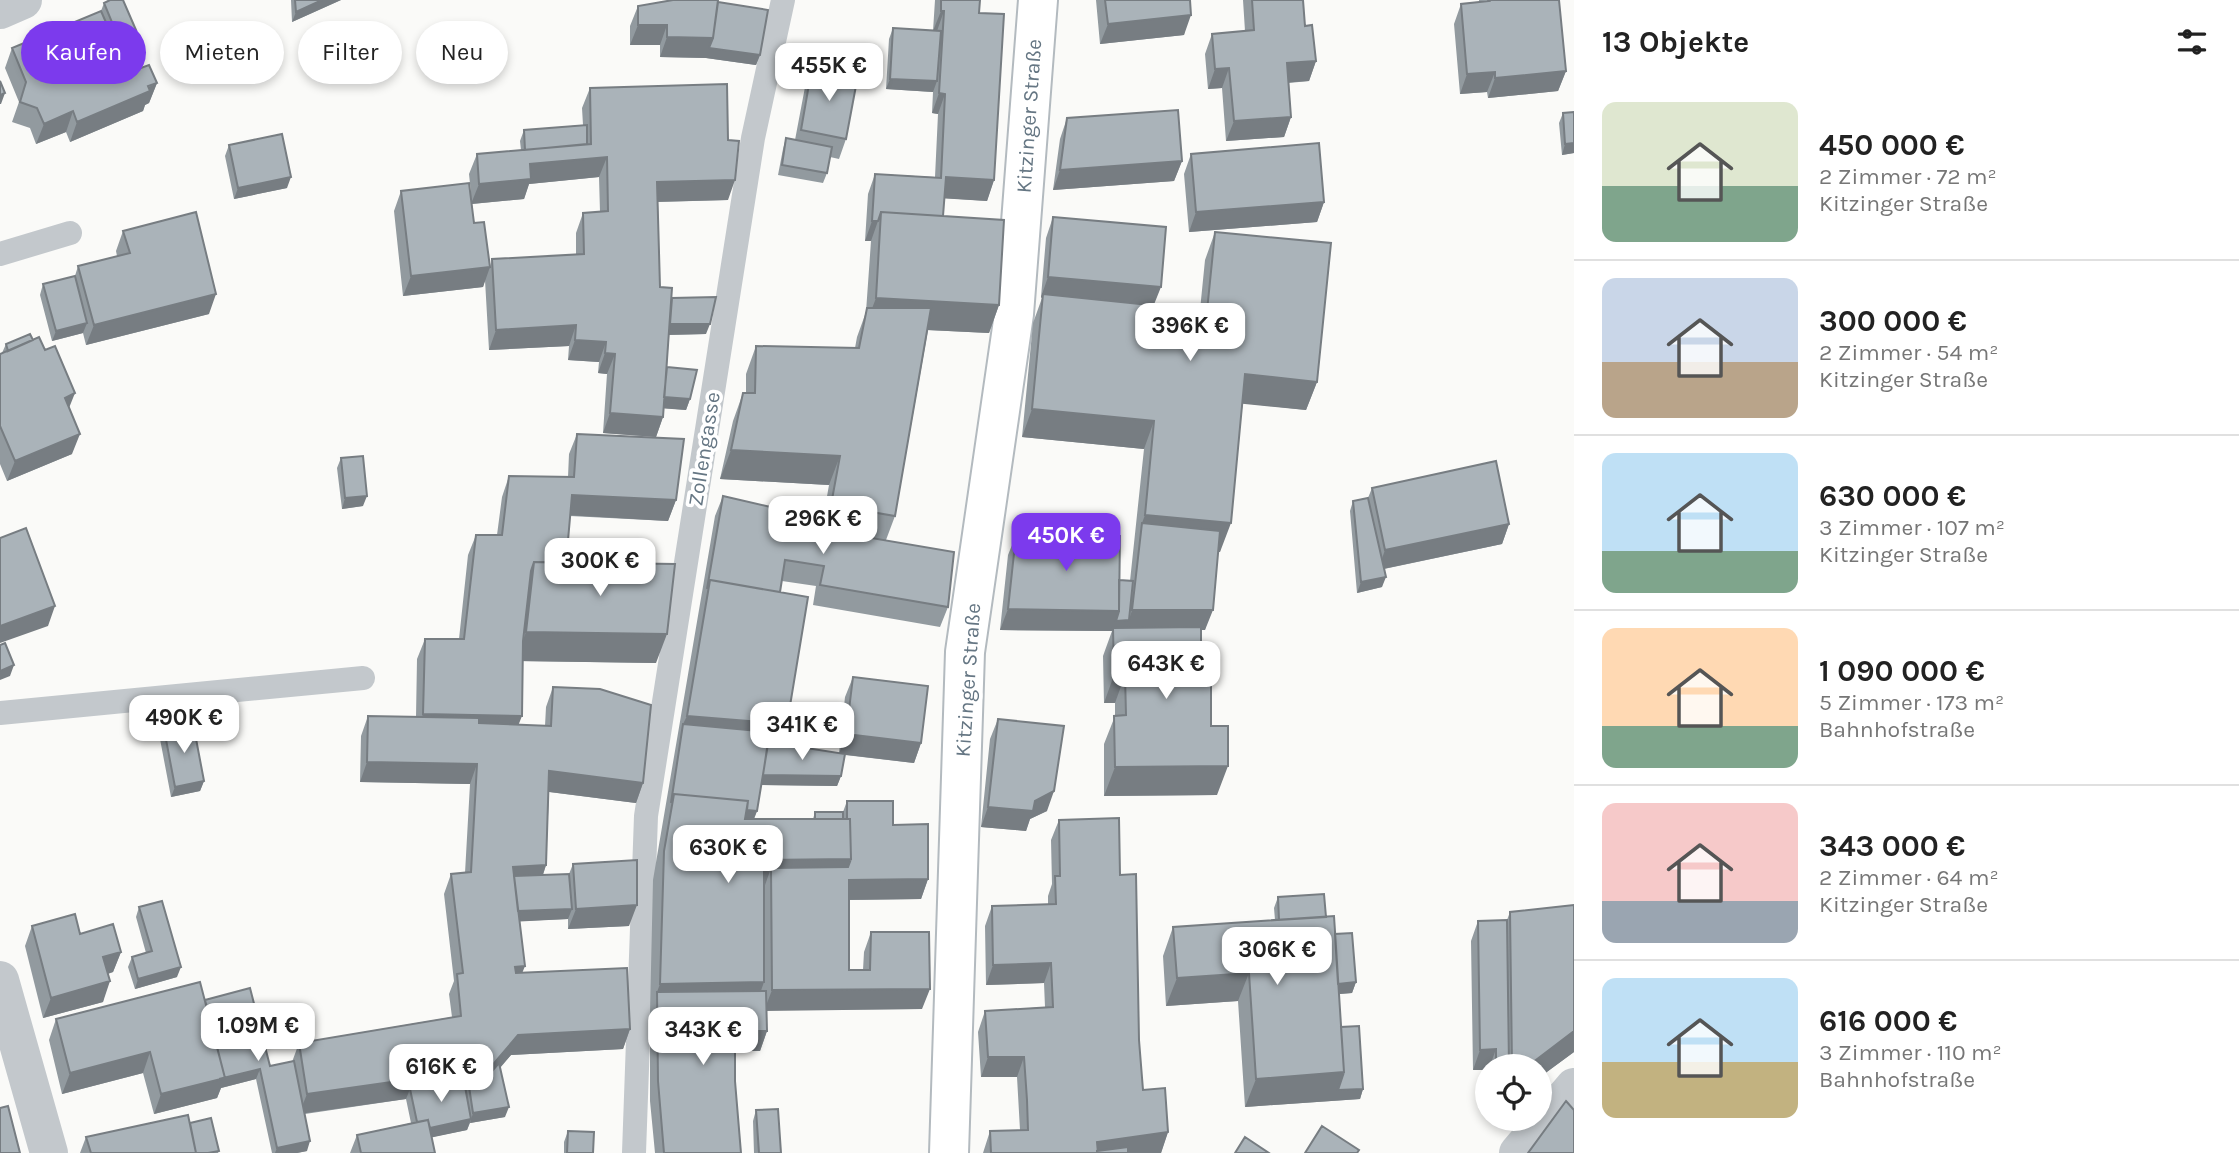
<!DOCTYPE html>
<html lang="de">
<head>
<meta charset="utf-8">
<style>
	body { margin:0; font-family:Karla,sans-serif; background:#f2f2f2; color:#222; height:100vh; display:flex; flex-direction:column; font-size:26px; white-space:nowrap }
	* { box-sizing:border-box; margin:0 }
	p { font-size:23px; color:#767676 }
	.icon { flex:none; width:38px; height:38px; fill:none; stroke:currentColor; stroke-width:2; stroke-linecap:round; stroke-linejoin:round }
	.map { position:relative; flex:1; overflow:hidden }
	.sheet { display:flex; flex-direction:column; background:#fff; width:665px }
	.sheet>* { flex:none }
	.hud { position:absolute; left:21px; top:21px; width:665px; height:63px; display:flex; gap:14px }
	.fabs { position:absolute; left:1475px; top:1054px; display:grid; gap:14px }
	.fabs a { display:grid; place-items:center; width:77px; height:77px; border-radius:50%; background:#fff; box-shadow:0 4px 10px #0003; font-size:35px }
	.price { position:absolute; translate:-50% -60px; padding:0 16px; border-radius:14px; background:#fff; color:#222; font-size:23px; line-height:46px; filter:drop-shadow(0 2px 4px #0008) }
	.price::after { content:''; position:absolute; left:50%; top:42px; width:21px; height:16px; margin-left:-10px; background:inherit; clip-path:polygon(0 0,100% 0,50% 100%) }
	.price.current { background:#7c3aed; color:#fff }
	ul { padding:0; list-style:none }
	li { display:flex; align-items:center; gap:21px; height:175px; padding:0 28px }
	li+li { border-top:2px solid #e0e0e0 }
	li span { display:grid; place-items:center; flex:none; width:196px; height:140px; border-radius:14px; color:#555 }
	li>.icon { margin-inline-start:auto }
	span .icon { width:84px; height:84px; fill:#fffc; stroke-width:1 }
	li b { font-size:30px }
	h2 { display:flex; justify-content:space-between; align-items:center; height:84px; padding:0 28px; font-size:30px }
	.pill { padding:0 24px; border-radius:32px; background:#fff; box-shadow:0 4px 10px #0003; font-size:24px; line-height:63px }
	.pill.current { background:#7c3aed; color:#fff }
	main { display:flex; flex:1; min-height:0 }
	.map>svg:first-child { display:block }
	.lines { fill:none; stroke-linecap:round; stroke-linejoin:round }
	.secondary-casing { stroke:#b3babf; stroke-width:42 }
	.lane { stroke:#c3c8cc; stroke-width:24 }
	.street { stroke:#c3c8cc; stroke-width:38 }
	.secondary { stroke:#fff; stroke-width:38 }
	.wall { fill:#929a9f; fill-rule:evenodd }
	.shaded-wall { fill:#777d82 }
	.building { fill:#aab3b9; stroke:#777d82; stroke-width:2 }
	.labels { text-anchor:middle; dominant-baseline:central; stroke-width:7; stroke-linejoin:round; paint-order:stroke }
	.street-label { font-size:21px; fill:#657683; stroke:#fff }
</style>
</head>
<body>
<main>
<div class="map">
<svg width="1574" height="1153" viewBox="0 0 1574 1153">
	<rect width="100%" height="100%" fill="#fafaf8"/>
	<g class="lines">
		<g class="secondary-casing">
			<path id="secondary" d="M949,1153L965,652L1014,314L1038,0"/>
		</g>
		<path class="lane" d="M0,254L70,233
			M0,713L363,678
			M634,1153L646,816L753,138L783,0"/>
		<path class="street" d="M0,10L23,0
			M0,980L49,1153
			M1518,1153L1574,1087"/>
		<use href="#secondary" class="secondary"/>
	</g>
	<path class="wall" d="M291,0H341L292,22Z
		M935,0H980L979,13L994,180L987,201L944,198L943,216L999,305L989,333L928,330L895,516L886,540L948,607L940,627L813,605L816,586L782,581L780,592L787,724L780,744L839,753L845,697L853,677L921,743L914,763L845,755L841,776L837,786L761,785L757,811L754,819H813L815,812H843L847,801L893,825L928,879L921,899L849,900V970H863L864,952L871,932L922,1009L767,1010V1031L760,1051H735V1081L741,1153H655L650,1101V1013L653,880L715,516L723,496L823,519L829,485L720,479L733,421L743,393H746V374L756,346L855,348L857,337L866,312L871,241H865L868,194L875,174L935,177L938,114L932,113L933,92L886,89L889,39L893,28L933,31Z
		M1096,0H1190L1184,35L1100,44Z
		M1243,0H1303L1305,26L1316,61L1309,81L1289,83L1291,117L1284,137L1226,141L1222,88L1208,89L1205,54L1212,34L1245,31Z
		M1479,0H1559L1566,71L1558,91L1488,98L1487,92L1460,94L1454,24L1461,4L1479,2Z
		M718,2L760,55L756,65L706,58L660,57V45H630V26L638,6Z
		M104,3L136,30L132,41L129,42L141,68L157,83L149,103L145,105L143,111L70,142L66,132L36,144L30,128L12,122L19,102L5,68L12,48L101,11Z
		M812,67L846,139L839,159L830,157L827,173L823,183L778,175L783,149L786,138L795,140L805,87Z
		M590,88L728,200L658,202L660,287L672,298L706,334L669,335L667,367L690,399L686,410L664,408L663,417L656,437L603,433L607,374L598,373L599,362L568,360L569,346L489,350L485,280L483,287L403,296L394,211L401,191L471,193L469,174L477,154L521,150L520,141L524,130L583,125L582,108ZM599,177L600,212L583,213L576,233V255L492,259L490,267L474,223L472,204L524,199L529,184Z
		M1563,113L1574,153L1562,155L1559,123Z
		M1067,118L1182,161L1174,181L1053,190L1060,139Z
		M229,145L287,188L234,199L225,156Z
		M1191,154L1324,202L1317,222L1189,232L1184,174Z
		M1053,217L1154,305L1200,310L1205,260L1215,232L1317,382L1306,410L1243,403L1220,552H1218L1205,630H1201V670L1211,726L1217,795L1104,796V744L1115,716V703H1104L1103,656L1112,631L1000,630L1008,555L1016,535L1119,580L1130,581L1144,449L1022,437L1033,323L1042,298L1041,297L1046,238Z
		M123,231L209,314L86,345L83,333L52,341L40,295L43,284L75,276L78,266L117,256L116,251Z
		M6,344L69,409L72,454L7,481L0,464V354L2,353Z
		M577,434L676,500L668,521L570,516L566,563L656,663L522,661L518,725L545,726L546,707L553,687L643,783L636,803L549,792L546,865L543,875L569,874L573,864L629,926L568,929V919L520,921L522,973L630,1029L623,1049L511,1055L500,1067L505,1117L470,1123L467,1130L432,1137L435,1153H350L357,1135L411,1123L406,1099L305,1114L307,1151L297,1153H272L256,1079L221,1088L217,1098L154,1114L143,1073L62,1094L49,1040L56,1019L205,1000L270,1066L292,1062L299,1043L452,1017L449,994L454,981L444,894L451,874L465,873L470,784L360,782L361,736L368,716L416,717L417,659L425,639H459L468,555L476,535H497L502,497L509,476L568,477L569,454Z
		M341,458L363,506L342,509L337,468Z
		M1372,488L1509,524L1502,544L1384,569L1382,587L1357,593L1350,511L1353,501L1368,498Z
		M998,719L1047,811L1030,819L1026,831L981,827L990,739Z
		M164,729L204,781L200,791L171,797L160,739Z
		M1059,820L1120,875L1139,1040L1143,1090L1168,1132L1161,1153H983L990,1131L1020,1130L1017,1077H981L978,1032L985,1011L1045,1007L1044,983L986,985L985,926L992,906L1048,905V896L1052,884L1051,840Z
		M1278,897L1326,917L1335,934L1356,982L1352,993L1339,994L1341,1027L1363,1089L1360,1099L1245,1107L1238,1001L1166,1006L1163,956L1173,927L1275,920L1274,908Z
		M1574,905V1052L1540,1077V1066H1488L1473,1070L1471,941L1478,921L1507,920L1510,912Z
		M139,907L177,977L135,989L128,967L132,957L146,953L136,917Z
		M32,926L80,934L121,952L113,972L108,974L103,1002L43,1018L25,946Z
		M756,1110L781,1153H754L753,1121Z
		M190,1123L219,1151L218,1153H80L86,1137Z
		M568,1131L593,1153H564V1142Z"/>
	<path class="shaded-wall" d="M322,0H341L292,22L296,12Z
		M941,11H944L937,31H933Z
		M1191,15L1184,35L1100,44L1108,24Z
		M638,25H667L660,45H630Z
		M136,30L132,41L115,47L118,37Z
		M667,37L713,38L760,55L756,65L706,58L660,57Z
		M1316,61L1309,81L1280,83L1287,63Z
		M1229,68L1222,88L1208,89L1215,69Z
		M1566,71L1558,91L1488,98L1495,78Z
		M1495,72L1487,92L1460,94L1467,74Z
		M890,79L937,81L933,92L886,89Z
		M157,83L149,103L145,105L143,111L70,142L77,122Z
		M5,93L1,104H0V95Z
		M939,93L945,94L938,114L932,113Z
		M73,111L66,132L36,144L44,124Z
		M1291,117L1284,137L1226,141L1234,121Z
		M1574,143V153L1562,155L1565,144Z
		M607,157L599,177L529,184L524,199L471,204L479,184L525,159Z
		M1182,161L1174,181L1053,190L1060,170Z
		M291,177L287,188L234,199L238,188Z
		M946,177L994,180L987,201L938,198Z
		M735,180L728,200L650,202L657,182Z
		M1324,202L1317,222L1189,232L1196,212Z
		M872,221H878L871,241H865Z
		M490,267L483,287L403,296L411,276Z
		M1048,277L1161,287L1153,307L1043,294L1042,298L1041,297Z
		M216,294L209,314L86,345L94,325Z
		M876,298L999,305L989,333L865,327Z
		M87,323L83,333L52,341L56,331Z
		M667,324H710L706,334L663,335Z
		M576,325L569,346L489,350L496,330Z
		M575,340L606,342L599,362L568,360Z
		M605,353L615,354L607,374L598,373Z
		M1245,374L1317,382L1306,410L1235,403Z
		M75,393L67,413L65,398Z
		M662,397L690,399L686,410L658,408Z
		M1032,409L1154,421L1144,449L1022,437Z
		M610,413L663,417L656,437L603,433Z
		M80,434L72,454L7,481L15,461Z
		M731,450L840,456L829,485L720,479Z
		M572,495L676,500L668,521L565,515Z
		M367,496L363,506L342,509L345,498Z
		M1145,515L1231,523L1220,552L1139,544L1142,523Z
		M1509,524L1502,544L1378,570L1385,550Z
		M1386,577L1382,587L1357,593L1361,582Z
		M55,606L48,626L0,643V626Z
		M1008,609L1119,611L1129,620L1132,610H1213L1205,630H1125L1113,628L1112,631L1000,630Z
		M526,632L667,634L656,663L515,661Z
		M14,665L10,676L0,680V671Z
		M1114,675H1125L1115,703H1104Z
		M423,714L522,716L514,736L415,734Z
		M687,716L787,724L776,753L683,724Z
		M846,734L921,743L914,763L839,754Z
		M367,762L477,764L470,784L360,782Z
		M1228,766L1217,795L1104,796L1115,767Z
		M549,771L643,783L636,803L542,791Z
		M760,775L841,776L837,786L757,785Z
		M204,781L200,791L171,797L175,787Z
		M1054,791L1047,811L1030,819L1026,831L981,827L988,807L1035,801Z
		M673,803L757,811L749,831Z
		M851,859L841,888L771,868L764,888V860Z
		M546,865L539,886L510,876L513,867Z
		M928,879L921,899L841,900L849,880Z
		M637,905L629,926L568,929L576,909Z
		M572,909L568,919L510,922L514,911Z
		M121,952L113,972L96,977L103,957Z
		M1051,963L1044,983L986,985L993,965Z
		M525,966L517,986L515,967Z
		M181,967L177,977L135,989L138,979Z
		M1249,973L1238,1001L1166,1006L1177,978Z
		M110,981L103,1002L43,1018L51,998Z
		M764,982L754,1011L657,992L660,984Z
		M1356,982L1352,993L1327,995L1330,984Z
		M930,989L922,1009L764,1011L772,990Z
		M630,1029L623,1049L511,1055L483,1088L468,1080L464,1091L410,1089L406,1099L299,1114L307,1094L518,1035Z
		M735,1031H767L760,1051H728Z
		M1574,1031V1052L1540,1077V1066H1528Z
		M1496,1049L1490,1066H1488V1070H1473L1480,1050Z
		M150,1052L143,1073L62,1094L70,1073Z
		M988,1057H1024L1017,1077H981Z
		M260,1069L256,1079L221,1088L217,1098L154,1114L161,1094Z
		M1344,1072L1363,1089L1360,1099L1245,1107L1256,1079Z
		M509,1107L505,1117L470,1123L473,1113Z
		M471,1119L467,1130L415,1141L418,1131Z
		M1168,1132L1161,1153H1094L1097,1142Z
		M310,1141L307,1151L297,1153H275L277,1148Z"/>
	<path class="building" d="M110,0H123L136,30L118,37L104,3Z
		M295,0H322L296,12Z
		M673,0H718L713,38L667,37V25H638V6Z
		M941,0H980L979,13L1004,14L994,180L946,177L943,216L881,212L878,221H872L875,174L941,178L945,94L939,93L944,11H941Z
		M1105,0H1190L1191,15L1108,24Z
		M1252,0H1303L1305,26L1312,25L1316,61L1287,63L1291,117L1234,121L1229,68L1215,69L1212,34L1254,30Z
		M1488,0H1559L1566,71L1495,78V72L1467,74L1461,4L1489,1Z
		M718,2L768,10L760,55L709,48L713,38Z
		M101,11L115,43L128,38L141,68L149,65L157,83L148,86L150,91L77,122L73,111L44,124L37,108L20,102L26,82L12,48Z
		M893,28L941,31L937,81L890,79Z
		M812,67L858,75L846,139L801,130Z
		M0,81L5,93L0,95Z
		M727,84L728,140L739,141L735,180L657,182L660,287L672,288L663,417L610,413L615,354L605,353L606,342L575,340L576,325L496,330L492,259L584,254L583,213L608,211L607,157L530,164L531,179L479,184L477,154L591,144L590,88Z
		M1178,110L1182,161L1060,170L1067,118Z
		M1574,112V143L1565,144L1563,113Z
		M587,125V144L525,150L524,130Z
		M282,134L291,177L238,188L229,145Z
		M786,138L832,147L827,173L782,165Z
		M1319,143L1324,202L1196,212L1191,154Z
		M469,183L474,223L484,222L490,267L411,276L401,191Z
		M196,212L216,294L94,325L78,266L130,253L123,231Z
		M881,212L1004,220L999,305L876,298Z
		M1053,217L1166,227L1161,287L1048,277Z
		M1215,232L1331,243L1317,382L1245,374L1231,523L1145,515L1154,421L1032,409L1043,294L1207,311Z
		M75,276L87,323L56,331L43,284Z
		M716,297L710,324H670L672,298Z
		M867,308H931L895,516L831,505L840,456L731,450L743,393H755L756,346L859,348Z
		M30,334L33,340L8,351L6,344Z
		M39,337L45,350L55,346L75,393L65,398L80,434L15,461L0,426V354Z
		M667,367L697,370L690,399L664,397Z
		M577,434L684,439L676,500L572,495L566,563L534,562L531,571L523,641L522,716L423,714L425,639H464L476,535H502L509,476L574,477Z
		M363,456L367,496L345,498L341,458Z
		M1496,461L1509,524L1385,550L1372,488Z
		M723,496L831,521L830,531L954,552L948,607L820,585L824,566L785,560L780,592L710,580L707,589Z
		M1368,498L1386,577L1361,582L1353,501Z
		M1142,523L1220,531L1213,610H1132Z
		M26,528L55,606L0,626V538Z
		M1016,535L1120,536L1119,611L1008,609Z
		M534,562L675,564L667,634L526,632Z
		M710,580L808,597L787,724L687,716Z
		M1119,580L1133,581L1129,620L1116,621L1119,611Z
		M1201,627V670H1211V726H1228V766L1115,767L1114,716L1126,715L1125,675H1114L1113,628Z
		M5,643L14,665L0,671V645Z
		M853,677L928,686L921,743L846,734Z
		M553,687L600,689L651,705L643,783L549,771L546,865L513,867L525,966L515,967L516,973L627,968L630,1029L518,1035L490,1068L307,1094L299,1043L461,1016L457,974L463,973L451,874L471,872L477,764L367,762L368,716L479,718V723L551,726Z
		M998,719L1064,726L1054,791L1035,801L1033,811L988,807Z
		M193,723L204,781L175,787L164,729Z
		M683,724L770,732L757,811L747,810L748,801L674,794L671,803Z
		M768,742L845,754L841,776L763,775Z
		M674,794L748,801L745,819H850L851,859L764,860V982L660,984L664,851Z
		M847,801H893V825L928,824V879L849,880V970H870L871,932H929L930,989L772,990L771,868L848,867L851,859L850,819H847Z
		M815,812H843V819H815Z
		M1119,818L1120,875L1136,874L1139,1040L1143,1090L1165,1088L1168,1132L1097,1142L1098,1153H991L990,1131L1028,1130L1027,1100L1024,1057H988L985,1011L1053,1007L1051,963L993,965L992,906L1056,904L1055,876H1060L1059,820Z
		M637,860V905L576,909L573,864Z
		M569,874L572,909L518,911L514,876Z
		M1324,894L1326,917L1279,920L1278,897Z
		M162,901L181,967L138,979L132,957L152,951L139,907Z
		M1574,905V1031L1528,1066H1512L1510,912Z
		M75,914L80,934L113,924L121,952L103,957L110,981L51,998L32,926Z
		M1334,916L1344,1072L1256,1079L1249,973L1177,978L1173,927Z
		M1507,920L1509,1066H1496V1049L1480,1050L1478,921Z
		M1352,933L1356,982L1338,984L1335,934Z
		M200,982L225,1078L161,1094L150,1052L70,1073L56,1019Z
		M250,988L270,1066L294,1061L310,1141L277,1148L260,1069L219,1079L225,1078L205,1000Z
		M766,991L767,1031H735V1081L741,1153H664L658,1081L657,992Z
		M1359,1026L1363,1089L1338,1090L1344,1072L1341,1027Z
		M499,1063L509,1107L473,1113L468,1080L486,1078Z
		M464,1081L471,1119L430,1128L428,1120L417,1122L410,1089Z
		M1566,1101L1574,1110V1153H1528Z
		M8,1106L20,1153H0V1108Z
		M778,1109L781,1153H759L756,1110Z
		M188,1115L196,1153H91L86,1137Z
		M211,1118L219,1151L208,1153H196L190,1123Z
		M428,1120L435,1153H361L357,1135Z
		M1322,1126L1359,1150L1357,1153H1305Z
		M568,1131L594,1132L593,1153H567Z
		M1245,1137L1269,1153H1235Z
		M1128,1147V1153H1097V1151Z"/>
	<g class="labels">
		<g class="street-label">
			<text transform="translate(1029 116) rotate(-86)">Kitzinger Straße</text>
			<text transform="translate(704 449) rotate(-81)">Zollengasse</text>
			<text transform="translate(968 680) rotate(-86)">Kitzinger Straße</text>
		</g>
	</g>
</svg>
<div class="fabs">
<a><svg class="icon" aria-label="locate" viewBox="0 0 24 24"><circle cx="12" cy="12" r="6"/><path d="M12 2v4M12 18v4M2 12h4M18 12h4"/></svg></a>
</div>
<b class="price" style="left:829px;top:103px">455K €</b>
<b class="price" style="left:1190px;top:363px">396K €</b>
<b class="price" style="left:823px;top:556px">296K €</b>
<b class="price current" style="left:1066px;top:573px">450K €</b>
<b class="price" style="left:600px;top:598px">300K €</b>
<b class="price" style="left:1166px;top:701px">643K €</b>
<b class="price" style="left:184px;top:755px">490K €</b>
<b class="price" style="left:802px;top:762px">341K €</b>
<b class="price" style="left:728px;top:885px">630K €</b>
<b class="price" style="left:1277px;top:987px">306K €</b>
<b class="price" style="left:258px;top:1063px">1.09M €</b>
<b class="price" style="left:703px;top:1067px">343K €</b>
<b class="price" style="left:441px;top:1104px">616K €</b>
<div class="hud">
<a class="pill current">Kaufen</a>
<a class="pill">Mieten</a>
<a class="pill">Filter</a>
<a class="pill">Neu</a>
</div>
</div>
<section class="sheet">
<h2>13 Objekte<svg class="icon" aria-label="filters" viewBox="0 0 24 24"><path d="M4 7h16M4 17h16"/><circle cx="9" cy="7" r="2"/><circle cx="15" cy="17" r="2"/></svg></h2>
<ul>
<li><span style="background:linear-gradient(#dfe7d0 60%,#7fa58c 0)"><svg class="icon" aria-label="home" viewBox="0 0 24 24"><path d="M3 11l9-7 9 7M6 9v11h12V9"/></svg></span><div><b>450 000 €</b><p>2 Zimmer · 72 m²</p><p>Kitzinger Straße</p></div></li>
<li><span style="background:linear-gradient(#c9d6e8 60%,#b9a48a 0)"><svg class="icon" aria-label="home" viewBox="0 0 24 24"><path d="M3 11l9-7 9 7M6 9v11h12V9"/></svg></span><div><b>300 000 €</b><p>2 Zimmer · 54 m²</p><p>Kitzinger Straße</p></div></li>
<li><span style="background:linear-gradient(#bfe0f5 70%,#7fa58c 0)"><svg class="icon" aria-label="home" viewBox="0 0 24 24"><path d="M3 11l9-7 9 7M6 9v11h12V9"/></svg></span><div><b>630 000 €</b><p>3 Zimmer · 107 m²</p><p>Kitzinger Straße</p></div></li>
<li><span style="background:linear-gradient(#ffd9b3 70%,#7fa58c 0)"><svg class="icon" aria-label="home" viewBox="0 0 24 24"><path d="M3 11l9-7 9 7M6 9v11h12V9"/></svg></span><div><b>1 090 000 €</b><p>5 Zimmer · 173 m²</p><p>Bahnhofstraße</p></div></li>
<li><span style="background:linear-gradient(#f6c9c9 70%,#9aa5b1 0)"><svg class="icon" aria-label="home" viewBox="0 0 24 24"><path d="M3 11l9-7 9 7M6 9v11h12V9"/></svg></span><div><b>343 000 €</b><p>2 Zimmer · 64 m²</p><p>Kitzinger Straße</p></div></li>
<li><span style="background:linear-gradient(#bfe0f5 60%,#c2b280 0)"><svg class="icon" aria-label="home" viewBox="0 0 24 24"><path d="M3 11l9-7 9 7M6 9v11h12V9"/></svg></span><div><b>616 000 €</b><p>3 Zimmer · 110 m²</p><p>Bahnhofstraße</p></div></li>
</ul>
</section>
</main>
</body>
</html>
